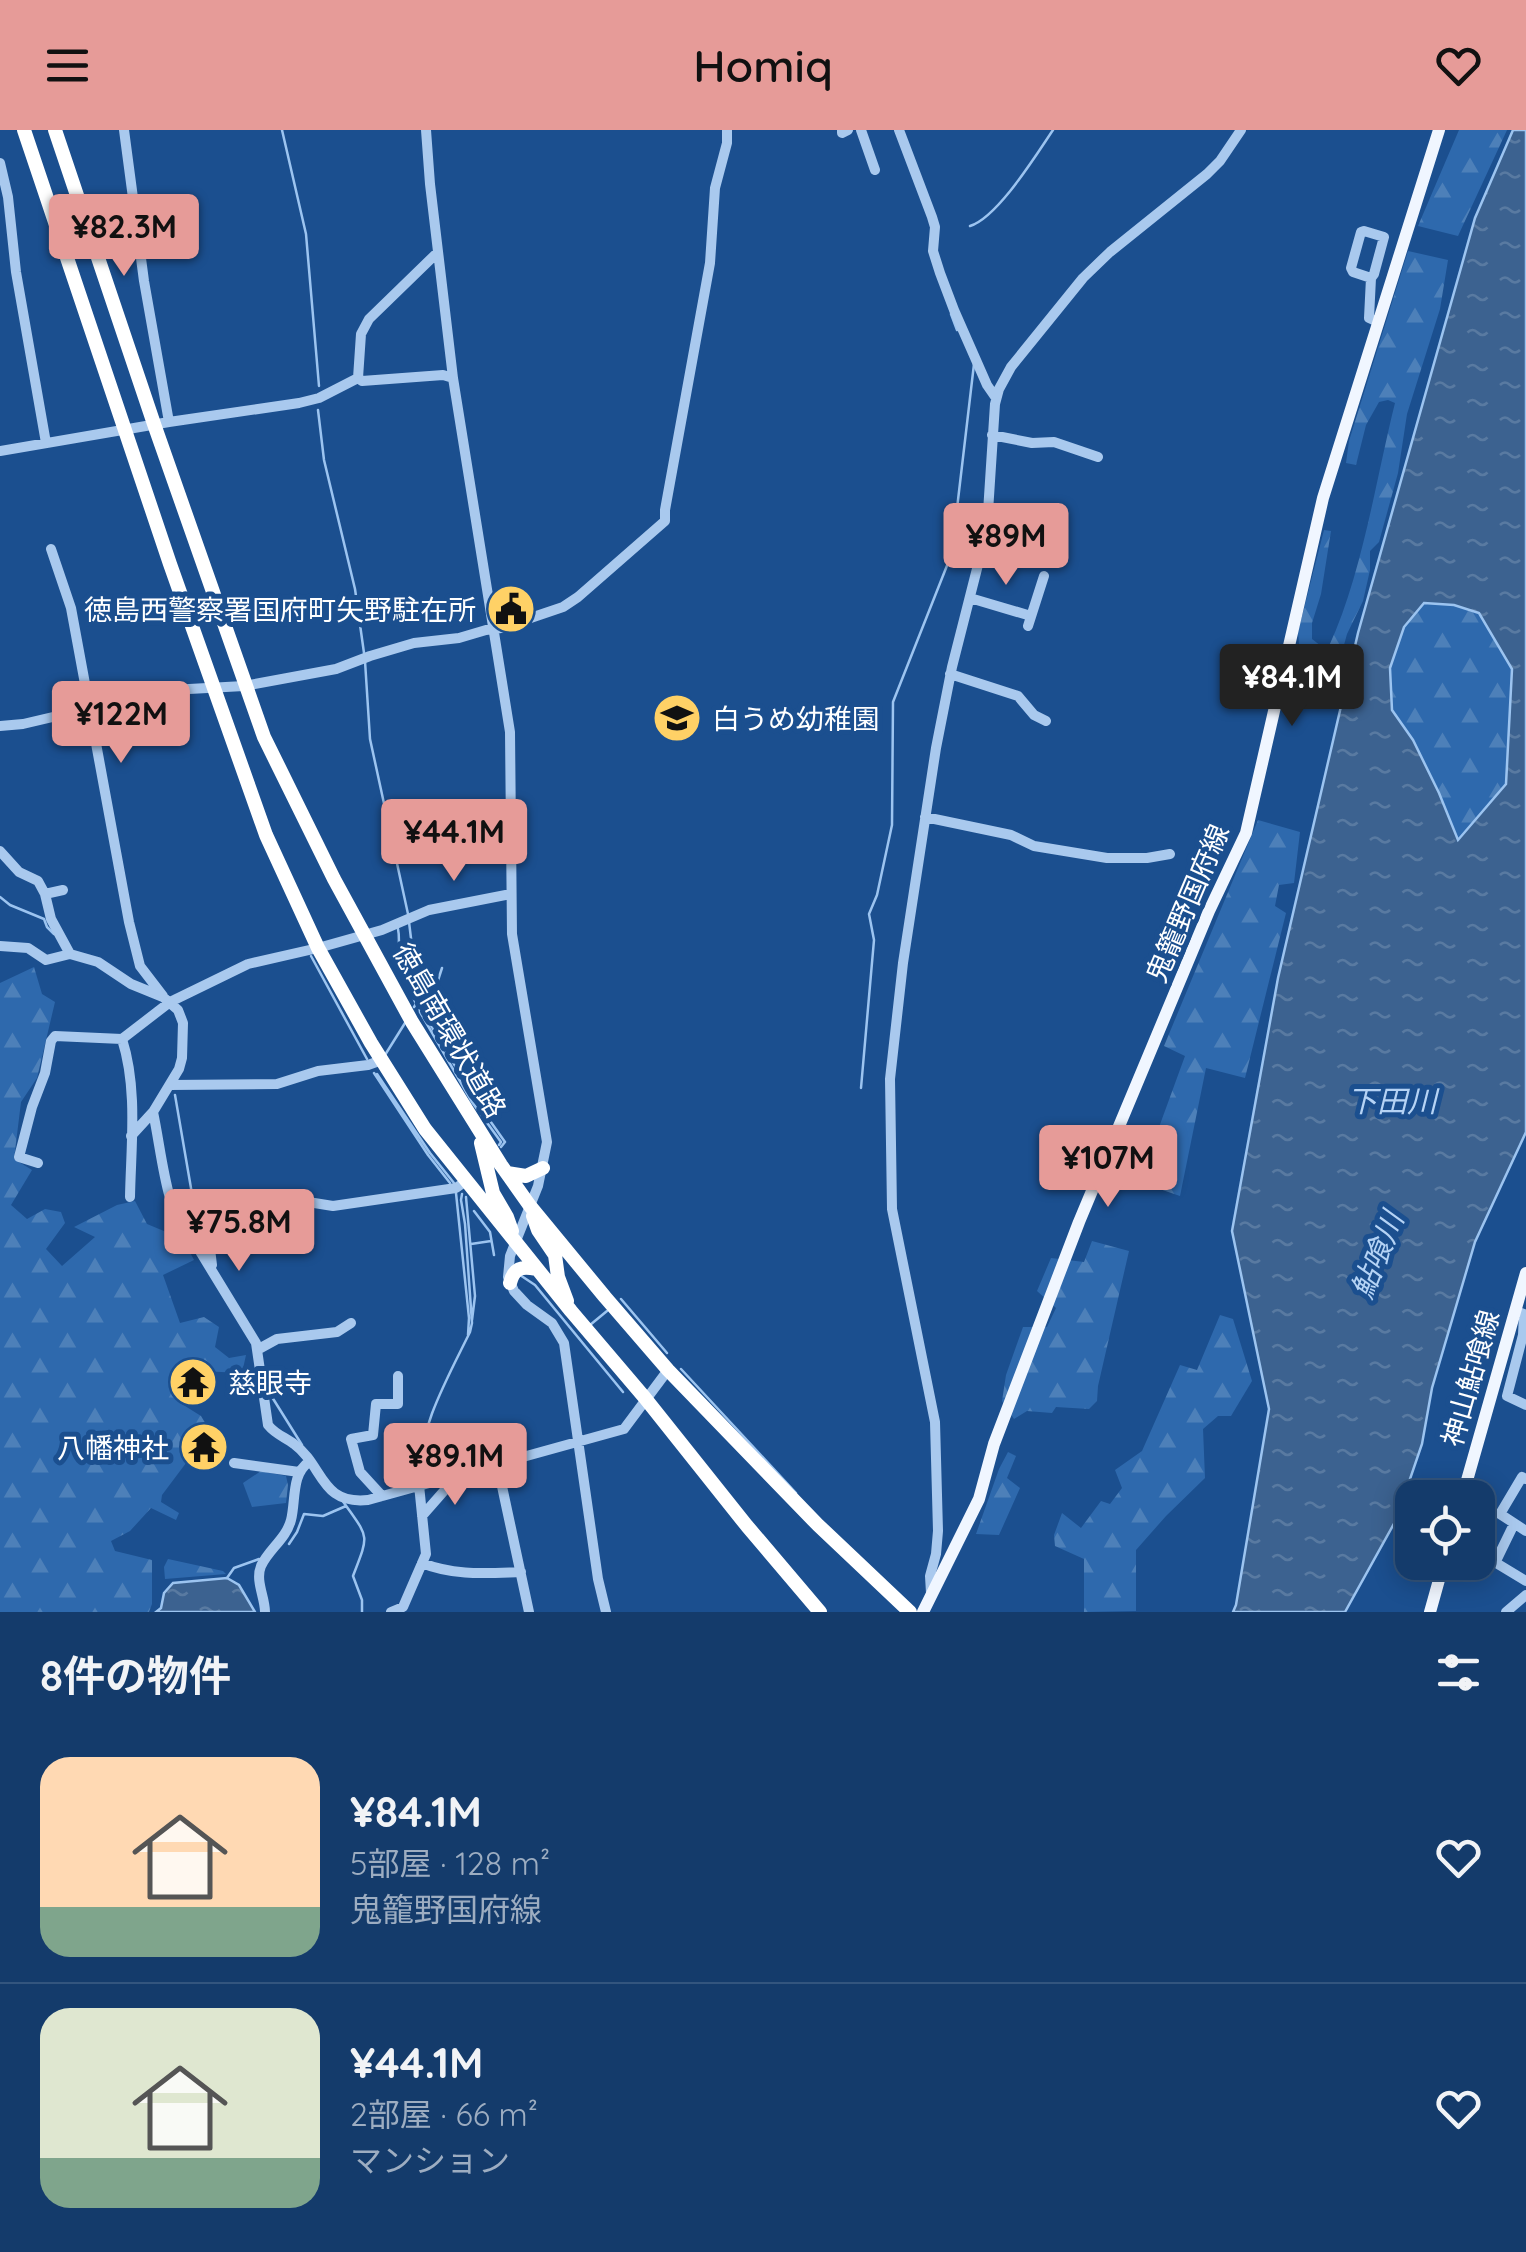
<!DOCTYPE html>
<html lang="ja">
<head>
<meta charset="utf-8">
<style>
	body { margin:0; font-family:Quicksand,"Noto Sans JP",sans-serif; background:#214673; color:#f1f3f6; height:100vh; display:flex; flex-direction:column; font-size:38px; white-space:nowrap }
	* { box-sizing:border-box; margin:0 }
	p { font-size:32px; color:#9dadc1 }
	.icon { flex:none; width:55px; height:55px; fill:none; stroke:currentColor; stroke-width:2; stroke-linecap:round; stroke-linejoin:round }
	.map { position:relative; height:1482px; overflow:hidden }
	.panel { display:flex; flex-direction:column; background:#143b6b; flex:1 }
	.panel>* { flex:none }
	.controls { position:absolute; left:1395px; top:1350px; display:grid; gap:20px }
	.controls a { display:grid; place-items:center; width:100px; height:100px; border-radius:20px; background:#143b6b; box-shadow:0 5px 25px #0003,0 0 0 2px #33557e; font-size:50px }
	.price { position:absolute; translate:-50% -85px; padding:0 22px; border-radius:10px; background:#e69b98; color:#111; font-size:32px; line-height:65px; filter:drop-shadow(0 2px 5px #0008) }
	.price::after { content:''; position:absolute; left:50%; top:60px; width:30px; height:22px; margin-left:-15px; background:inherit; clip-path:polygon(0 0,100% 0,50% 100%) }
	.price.on { background:#222; color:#fff }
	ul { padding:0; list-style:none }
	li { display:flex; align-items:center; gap:30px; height:250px; padding:0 40px }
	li+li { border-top:2px solid #33557e }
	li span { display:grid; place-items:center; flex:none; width:280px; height:200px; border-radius:30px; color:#555 }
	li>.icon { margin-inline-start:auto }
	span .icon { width:120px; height:120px; fill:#fffc; stroke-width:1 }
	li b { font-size:42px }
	h2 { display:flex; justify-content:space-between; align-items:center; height:120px; padding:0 40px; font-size:42px }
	header { display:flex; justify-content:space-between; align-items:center; height:130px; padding:0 40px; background:#e69b98; color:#111; font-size:45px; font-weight:600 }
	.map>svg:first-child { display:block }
	.forest { fill:url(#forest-firs) }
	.water { fill:url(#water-ripples); stroke:#9cc4f0; stroke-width:2.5; fill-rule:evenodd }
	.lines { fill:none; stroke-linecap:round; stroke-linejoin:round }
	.stream { stroke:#9cc4f0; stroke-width:2.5 }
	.minor { stroke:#a9c9ee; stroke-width:10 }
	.major { stroke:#f0f6ff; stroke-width:12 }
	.highway { stroke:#fff; stroke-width:14 }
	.labels { text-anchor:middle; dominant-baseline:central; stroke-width:10; stroke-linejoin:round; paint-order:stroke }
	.poi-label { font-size:28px; fill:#fff; stroke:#1b4f8f; text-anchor:end }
	.street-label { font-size:28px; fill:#fff; stroke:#1b4f8f }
	.water-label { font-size:30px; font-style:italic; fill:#b5d3f5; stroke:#1b4f8f }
</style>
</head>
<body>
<header><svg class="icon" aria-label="menu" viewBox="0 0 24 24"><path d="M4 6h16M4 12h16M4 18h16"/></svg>Homiq<svg class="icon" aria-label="heart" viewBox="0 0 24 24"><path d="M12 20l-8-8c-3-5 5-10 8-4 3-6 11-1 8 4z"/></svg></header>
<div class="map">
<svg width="1526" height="1482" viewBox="0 0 1526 1482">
	<defs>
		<pattern id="forest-firs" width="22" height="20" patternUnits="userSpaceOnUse" patternTransform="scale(2.5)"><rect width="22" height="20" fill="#2e69ad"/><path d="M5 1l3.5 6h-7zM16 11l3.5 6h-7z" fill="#4d80b9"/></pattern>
		<pattern id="water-ripples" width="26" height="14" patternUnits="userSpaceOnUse" patternTransform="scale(2.5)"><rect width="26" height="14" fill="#3c6290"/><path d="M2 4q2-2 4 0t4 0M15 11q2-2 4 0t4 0" fill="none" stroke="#597aa1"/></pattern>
	</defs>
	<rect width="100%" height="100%" fill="#1b4f8f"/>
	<path class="forest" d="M1459,0H1507L1458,106L1418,96Z
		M1408,121L1448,130L1440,179L1407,284L1398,343L1379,412L1370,421V440L1363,471L1347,504L1333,555L1323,564L1320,551L1325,530L1299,514L1298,502L1324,400L1331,401L1321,464L1312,493V509L1321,516H1329C1362,445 1376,349 1395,273L1388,270L1379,272L1366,295L1356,335L1346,333L1349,311Z
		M1424,473L1454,475L1479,483L1512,539L1506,654L1457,711L1439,663L1413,610L1392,580L1390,538L1404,497Z
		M1258,690L1300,702L1294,753L1279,755L1275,776L1286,783L1245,948L1206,938L1180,1066L1139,1052L1185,926L1164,916Z
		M34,837L42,864L55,872L37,948L21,972L14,1029L32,1040L11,1075L27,1089L45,1079L61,1082L65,1093L46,1119L62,1136L95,1107L74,1097L117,1075L135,1071L147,1094L183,1109L194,1130L163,1145L180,1193L204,1187L219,1197L215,1217L229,1228L246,1225L242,1243L180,1240L177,1271L201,1286L210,1301L162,1365L161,1372L179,1383L176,1390L151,1378L130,1401L111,1411L115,1421L152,1430V1474L149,1482H0V853Z
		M1092,1111L1129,1121L1098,1256L1097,1271L1089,1279L1056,1277L1052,1283L1027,1281L1014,1289L1002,1271L1006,1245L1023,1197H1047L1056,1178L1037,1161L1051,1128L1084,1132Z
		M1220,1185L1233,1189L1252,1251L1231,1286H1218L1203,1299L1205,1348L1166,1386L1136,1420V1481L1084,1482V1429L1055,1416L1054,1405L1062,1383L1081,1398L1101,1371L1110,1374L1122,1358L1115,1340L1142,1321L1180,1235L1197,1240Z
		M1008,1322L1016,1326L1007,1348L1020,1358L999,1405L976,1404L999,1339Z
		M261,1341L286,1346L288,1355L286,1373L252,1377L243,1353Z
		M168,1429L223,1441L226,1444L165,1449L164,1437Z"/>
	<path class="water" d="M1513,0H1526V1002L1475,1112L1432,1258L1422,1314L1396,1390L1345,1482H1233L1236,1475L1269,1279L1232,1101L1278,848L1358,503L1475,88ZM1424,473L1454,475L1479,483L1512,539L1506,654L1458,710L1439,663L1413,610L1392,580L1390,538L1404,497Z
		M227,1448L239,1455L255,1482H156L161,1478L164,1463L173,1453Z"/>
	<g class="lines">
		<path class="stream" d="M282,0L306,104L319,256
			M970,96C998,87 1036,25 1053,0
			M951,184L957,200
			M318,280L324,330L355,459L364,523
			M952,421L974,234
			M365,531L370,609L408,784
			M0,767L10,775L44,789L47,797L54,804
			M409,792L420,882L472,972L501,1012L499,1015
			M398,799C400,808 398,816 399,825C399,839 407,846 411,858C413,864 413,869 416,874L414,877
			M311,826L367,929
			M442,838L426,887L476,971L505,1012L501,1017
			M385,925L405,893
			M374,943L428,1025L450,1053
			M377,944L430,1023L454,1053
			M861,958L874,810L869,784L877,765L892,695L893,572L950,428
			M175,965L192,1064L202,1094
			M456,1063L469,1188L468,1205
			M466,1067L475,1166L472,1190
			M474,1081L490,1102L494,1125
			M471,1114L491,1111
			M520,1145L535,1155L623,1262
			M621,1169L667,1223
			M590,1195L607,1181
			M681,1239L796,1363
			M267,1259L302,1315
			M418,1351C419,1297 447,1249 470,1202L472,1193L465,1094L461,1070L462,1064
			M459,1351L475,1345
			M342,1370C369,1409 370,1402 353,1446L362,1470V1482
			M289,1414L297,1402L304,1384L323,1386L346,1376
			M227,1448L234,1438L259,1429"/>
		<path class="minor" d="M124,0L144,151L169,292
			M426,0L430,54L453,248L510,602L512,804L547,1012L538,1056L510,1126L508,1147L514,1161L527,1175L552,1193L564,1213L598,1449L606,1482
			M842,0V3L848,0
			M861,0L875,40
			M899,0L932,87L935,97L933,121L940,143L954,180L987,255L996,268
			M0,33L8,67L16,142L46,313
			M1371,148L1353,142L1351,138L1361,102L1364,101L1384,107L1374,144L1371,148L1369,188L1378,192
			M358,248L362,251L443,245L453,248
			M992,305L1032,313L1054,312L1098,327
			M0,321L169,292L299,273L319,268L358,248L361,204L369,189L438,122
			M51,419L71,478L129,792L140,836L163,866
			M970,468L1031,486
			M1028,496L1044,446
			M950,544L1018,566L1034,585L1046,591
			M0,596L23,594L121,571L149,568L189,559L244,556L336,539L370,526L414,513L459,508L486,500L501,498L563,477L578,467L665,391V380L710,133L715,58L727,13V0
			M925,687L1011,705L1034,716L1107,728H1147L1170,724
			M0,721L19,742L38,751L45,764L51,789L70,824
			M45,764L63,760
			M0,816L28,818L46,830L70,824L98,832L131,854L163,867L178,880L183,893L182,928L179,939L153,982C159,1010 162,1040 170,1068C177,1089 194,1103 201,1123L256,1213L268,1295C276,1305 285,1307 294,1314C324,1336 320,1375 368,1370L624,1299L668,1240
			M122,909C138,959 131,1015 130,1067
			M170,955L277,954L318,941L368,935L382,930
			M131,1006L153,982
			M38,1033L19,1027L32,977L45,943L51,911L55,906L122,909L170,872L248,834L318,818L382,800L429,780L511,764
			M212,1135L208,1103L212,1091L222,1087L308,1072L333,1076L456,1058L466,1051
			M1515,1181L1524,1184L1523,1205L1526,1206
			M1523,1205L1507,1266L1526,1275
			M257,1220L277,1209L337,1202L351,1193
			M234,1333L299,1342
			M497,1333L529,1482
			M1526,1349L1522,1347L1500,1384L1526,1401
			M382,1366L360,1342L351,1309L373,1305L376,1274H398V1246
			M422,1386L458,1345
			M1478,1422L1526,1451
			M422,1433C454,1446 487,1443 521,1442
			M1495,1433L1514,1394
			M931,1463L930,1446L936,1424L938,1401L935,1292L892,1079L890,949L903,833L936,618L952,537L981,423L988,382L995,274L999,259L1011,237L1083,148L1110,122L1207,44L1220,31L1241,0
			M265,1482C265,1467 255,1451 261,1436C269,1419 286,1409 291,1390C296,1371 291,1344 309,1332
			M391,1482L403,1477L426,1424L419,1355
			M1506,1482L1526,1465"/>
		<path class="major" d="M1462,1368L1526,1143
			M923,1482L979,1369L994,1314L1079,1092L1209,781L1246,703L1323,368L1439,0
			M1430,1482L1444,1432"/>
		<path class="highway" d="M24,0L170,434L266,705L318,818L371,913L425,999L571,1181L645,1268L747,1396L820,1482
			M55,0L154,294L264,607L334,749L412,892L501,1035L530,1076L605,1167L668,1240L818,1395L910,1482
			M481,1013L493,1063L507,1087L512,1101
			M507,1043L526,1046L543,1038
			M533,1086L538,1100L555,1125L558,1147L567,1171
			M510,1153C514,1138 521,1136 536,1139"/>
	</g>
	<defs>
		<g id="civic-disc" transform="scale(2.5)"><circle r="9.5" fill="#ffd166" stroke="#1b4f8f"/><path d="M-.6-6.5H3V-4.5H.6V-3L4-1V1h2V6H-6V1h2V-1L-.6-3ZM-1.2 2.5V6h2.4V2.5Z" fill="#111"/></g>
		<g id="school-disc" transform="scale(2.5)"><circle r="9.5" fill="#ffd166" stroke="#1b4f8f"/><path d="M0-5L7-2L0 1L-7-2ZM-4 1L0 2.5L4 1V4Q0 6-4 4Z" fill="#111"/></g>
		<g id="temple-disc" transform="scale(2.5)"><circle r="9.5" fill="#ffd166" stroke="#1b4f8f"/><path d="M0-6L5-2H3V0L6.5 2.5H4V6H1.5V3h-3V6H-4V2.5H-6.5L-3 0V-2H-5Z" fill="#111"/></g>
	</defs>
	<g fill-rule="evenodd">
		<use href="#civic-disc" x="511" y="479"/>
		<use href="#school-disc" x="677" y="588"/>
		<use href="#temple-disc" x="193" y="1252"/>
		<use href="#temple-disc" x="204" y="1317"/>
	</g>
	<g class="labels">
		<g class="poi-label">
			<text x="476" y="479">徳島西警察署国府町矢野駐在所</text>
			<text x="712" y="588" text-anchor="start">白うめ幼稚園</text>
			<text x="228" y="1252" text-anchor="start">慈眼寺</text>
			<text x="169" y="1317">八幡神社</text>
		</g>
		<g class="street-label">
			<text transform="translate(1187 773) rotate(-67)">鬼籠野国府線</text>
			<text transform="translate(450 900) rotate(60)">徳島南環状道路</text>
			<text transform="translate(1470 1248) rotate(-74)">神山鮎喰線</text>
		</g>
		<g class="water-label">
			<text x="1392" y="971">下田川</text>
			<text transform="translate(1377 1125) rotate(-68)">鮎喰川</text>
		</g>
	</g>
</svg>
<div class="controls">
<a><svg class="icon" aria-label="locate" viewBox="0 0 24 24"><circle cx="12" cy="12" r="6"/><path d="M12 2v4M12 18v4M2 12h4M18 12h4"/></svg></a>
</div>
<b class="price" style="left:124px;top:149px">¥82.3M</b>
<b class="price" style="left:1006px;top:458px">¥89M</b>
<b class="price on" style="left:1292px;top:599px">¥84.1M</b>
<b class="price" style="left:121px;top:636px">¥122M</b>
<b class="price" style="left:454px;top:754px">¥44.1M</b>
<b class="price" style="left:1108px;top:1080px">¥107M</b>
<b class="price" style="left:239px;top:1144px">¥75.8M</b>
<b class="price" style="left:455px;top:1378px">¥89.1M</b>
</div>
<section class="panel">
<h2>8件の物件<svg class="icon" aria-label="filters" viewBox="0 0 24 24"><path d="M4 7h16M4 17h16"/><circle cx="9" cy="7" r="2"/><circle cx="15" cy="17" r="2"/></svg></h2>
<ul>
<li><span style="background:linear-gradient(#ffd9b3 75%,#7fa58c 0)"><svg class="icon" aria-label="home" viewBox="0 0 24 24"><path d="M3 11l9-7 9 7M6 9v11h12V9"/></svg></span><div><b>¥84.1M</b><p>5部屋 · 128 m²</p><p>鬼籠野国府線</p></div><svg class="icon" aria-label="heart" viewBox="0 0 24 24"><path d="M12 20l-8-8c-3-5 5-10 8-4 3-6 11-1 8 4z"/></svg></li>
<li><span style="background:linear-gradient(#dfe7d0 75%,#7fa58c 0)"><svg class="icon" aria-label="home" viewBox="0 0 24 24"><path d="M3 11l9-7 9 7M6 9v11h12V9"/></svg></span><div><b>¥44.1M</b><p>2部屋 · 66 m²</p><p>マンション</p></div><svg class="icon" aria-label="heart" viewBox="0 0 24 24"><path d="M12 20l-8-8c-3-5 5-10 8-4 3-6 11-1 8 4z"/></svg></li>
</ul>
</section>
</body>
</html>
